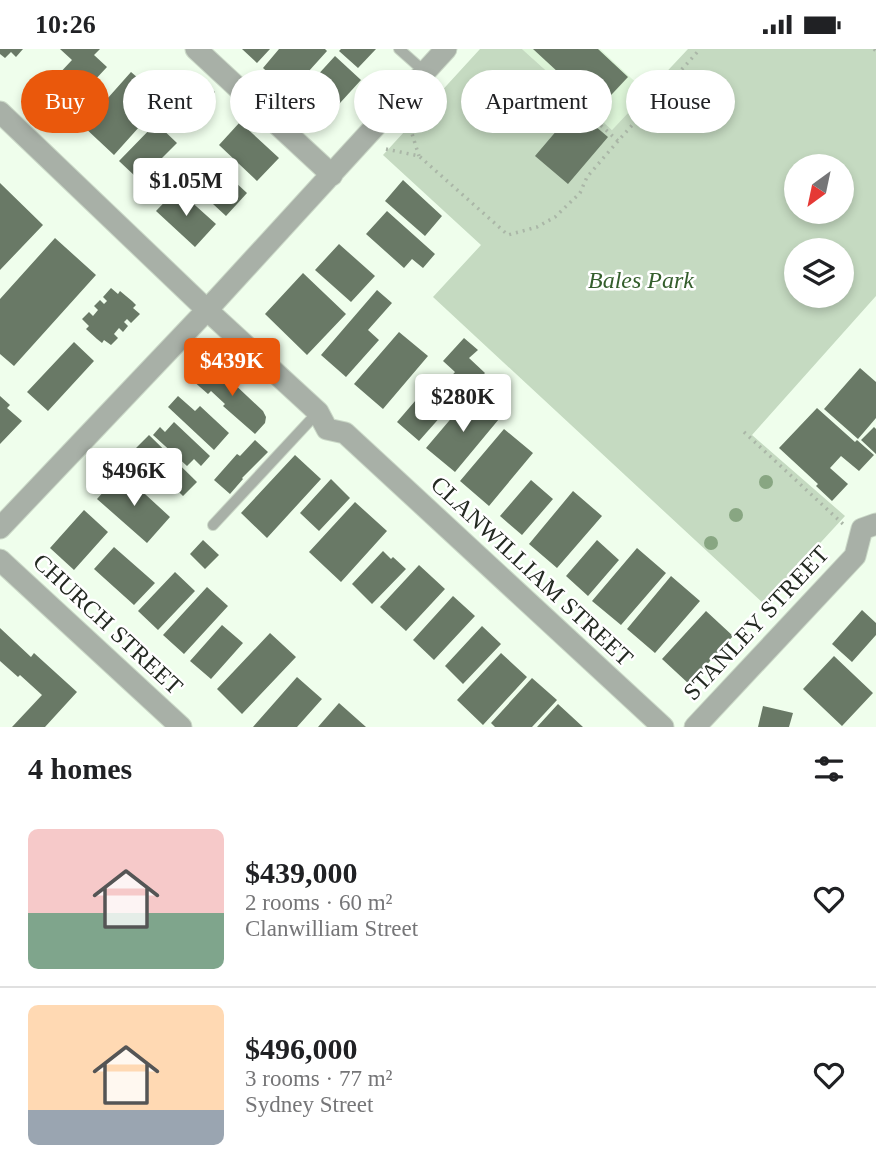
<!DOCTYPE html>
<html lang="en">
<head>
<meta charset="utf-8">
<style>
	body { margin:0; font-family:Georgia,serif; background:#f2f2f2; color:#202124; height:100vh; display:flex; flex-direction:column; font-size:26px; white-space:nowrap }
	* { box-sizing:border-box; margin:0 }
	p { font-size:23px; color:#757577 }
	.icon { flex:none; width:38px; height:38px; fill:none; stroke:currentColor; stroke-width:2; stroke-linecap:round; stroke-linejoin:round }
	.map { position:relative; height:678px; overflow:hidden }
	.panel { display:flex; flex-direction:column; background:#fff; flex:1 }
	.panel>* { flex:none }
	.guide { position:absolute; left:21px; top:21px; width:835px; height:63px; display:flex; gap:14px }
	.needle { width:46px; rotate:213deg }
	.controls { position:absolute; left:784px; top:105px; display:grid; gap:14px }
	.controls a { display:grid; place-items:center; width:70px; height:70px; border-radius:50%; background:#fff; box-shadow:0 4px 10px #0003; font-size:35px }
	.price { position:absolute; translate:-50% -60px; padding:0 16px; border-radius:7px; background:#fff; color:#222; font-size:23px; line-height:46px; filter:drop-shadow(0 2px 4px #0008) }
	.price::after { content:''; position:absolute; left:50%; top:42px; width:21px; height:16px; margin-left:-10px; background:inherit; clip-path:polygon(0 0,100% 0,50% 100%) }
	.price.on { background:#ea580c; color:#fff }
	ul { padding:0; list-style:none }
	li { display:flex; align-items:center; gap:21px; height:175px; padding:0 28px }
	li+li { border-top:2px solid #e0e0e0 }
	li span { display:grid; place-items:center; flex:none; width:196px; height:140px; border-radius:10px; color:#555 }
	li>.icon { margin-inline-start:auto }
	span .icon { width:84px; height:84px; fill:#fffc; stroke-width:1 }
	li b { font-size:30px }
	h2 { display:flex; justify-content:space-between; align-items:center; height:84px; padding:0 28px; font-size:30px }
	.pill { padding:0 24px; border-radius:32px; background:#fff; box-shadow:0 4px 10px #0003; font-size:24px; line-height:63px }
	.pill.on { background:#ea580c; color:#fff }
	.status { display:flex; justify-content:space-between; align-items:center; height:49px; padding:0 35px; background:#fff; direction:ltr }
	.status svg { height:19px; fill:currentColor }
	.map>svg:first-child { display:block }
	.built { fill:#dcf4d7 }
	.green { fill:#c5dac1; fill-rule:evenodd }
	.building { fill:#697966 }
	.lines { fill:none; stroke-linecap:round; stroke-linejoin:round }
	.service-casing { stroke:#cad8c7; stroke-width:12 }
	.minor-casing { stroke:#cad8c7; stroke-width:23 }
	.path { stroke:#aab6a7; stroke-width:3.5; stroke-dasharray:2 5; stroke-linecap:butt }
	.service { stroke:#a8b0a7; stroke-width:10 }
	.minor { stroke:#a8b0a7; stroke-width:21 }
	.tree { fill:#88a682 }
	.labels { text-anchor:middle; dominant-baseline:central; stroke-width:5; stroke-linejoin:round; paint-order:stroke }
	.park-label { font-size:24px; font-style:italic; fill:#345e2c; stroke:#fff }
	.street-label { font-size:24px; fill:#232921; stroke:#fff }
</style>
</head>
<body>
<div class="status"><b>10:26</b><svg viewBox="0 0 49 12"><path d="M0 12V9h3v3zM5 12V6h3v6zM10 12V3h3v9zM15 12V0h3v12zM26 1h20v11H26zM47 4h2v5h-2z"/></svg></div>
<div class="map">
<svg width="876" height="678" viewBox="0 0 876 678">
	<rect width="100%" height="100%" fill="#effeec"/>
	<path class="built" d="M522,0H600L647,44L612,81Z"/>
	<path class="green" d="M480,0H522L612,81L688,0H876V247L752,386L845,467L764,555L433,248L481,196L383,106ZM796,117H842V163H796ZM796,201H842V247H796Z"/>
	<path class="building" d="M0,0H23L16,8L11,3L5,9L0,5Z
		M60,0H100L94,6L107,18L93,33L98,38L70,68L42,43L72,11Z
		M242,0H270L257,14Z
		M279,0H325L327,2L290,43L263,19Z
		M341,0H376L358,19L339,2Z
		M533,0H598L628,28L598,60Z
		M335,7L361,31L319,77L293,53Z
		M131,23L152,41L129,66L140,77L114,106L83,77Z
		M200,30L215,43L200,59L185,45Z
		M575,60L608,88L568,135L535,107Z
		M240,73L279,109L257,132L219,96Z
		M156,74L177,94L159,112L172,124L153,144L119,112Z
		M209,109L247,144L226,167L187,131Z
		M403,131L442,167L425,187L385,152Z
		M0,134L43,176L0,221Z
		M177,140L216,175L195,198L156,162Z
		M387,162L435,205L423,219L412,210L404,219L366,185Z
		M55,189L96,226L14,317L0,305V250Z
		M339,195L375,227L351,253L315,221Z
		M303,224L346,265L307,306L265,265Z
		M111,239L118,245L120,242L132,252L136,256L133,259L140,265L131,274L127,270L124,273L128,277L123,283L119,279L114,285L118,289L111,296L104,291L102,294L97,290L86,280L89,277L82,270L89,263L93,267L98,261L94,257L100,251L104,255L107,252L103,248Z
		M377,241L392,254L368,281L379,291L346,328L321,306Z
		M399,283L428,307L383,360L354,335Z
		M464,289L478,301L469,309L485,324L456,355L440,340L455,323L443,312Z
		M74,293L94,312L48,362L27,343Z
		M212,314L263,362L266,368L265,374L255,385L223,357L225,355L211,342L208,345L192,331L199,323L202,325Z
		M860,319L876,333V369L858,390L824,360Z
		M428,337L450,357L419,392L397,373Z
		M471,346L499,370L455,423L426,399Z
		M0,347L10,356L7,359L22,372L0,395Z
		M178,347L195,362L200,357L229,384L214,401L168,358Z
		M817,359L855,393L857,391L874,406L859,422L841,407L830,419L848,435L832,452L816,437L818,435L779,399Z
		M174,373L210,407L201,417L194,410L187,417L153,386L160,378L165,383Z
		M874,378L876,380V405L861,391Z
		M504,380L533,404L489,457L460,432Z
		M149,386L197,433L183,447L135,400Z
		M255,391L268,403L242,429L243,430L230,445L214,431L237,405L240,407Z
		M295,406L321,430L267,489L241,464Z
		M121,423L170,468L147,494L97,450Z
		M331,430L350,449L319,482L300,464Z
		M531,431L553,450L522,486L500,467Z
		M573,442L602,467L557,519L529,495Z
		M355,453L387,482L341,533L309,503Z
		M84,461L108,483L74,521L50,499Z
		M203,491L219,506L205,520L190,505Z
		M597,491L619,511L588,547L566,527Z
		M114,498L155,534L134,556L94,520Z
		M637,499L666,524L621,576L592,552Z
		M383,502L391,510L393,508L406,520L372,555L352,535Z
		M419,516L445,540L406,582L380,558Z
		M175,523L195,542L158,581L138,562Z
		M671,527L700,552L655,604L627,580Z
		M207,538L228,557L184,605L163,586Z
		M453,547L475,567L434,611L413,591Z
		M862,561L876,574V586L852,613L832,595Z
		M706,562L733,587L689,635L662,610Z
		M222,576L243,594L211,630L190,612Z
		M482,577L501,595L463,635L445,617Z
		M0,579L31,608L34,604L77,643L45,678H12L42,646L20,626L18,628L0,612Z
		M270,584L296,608L242,665L217,640Z
		M501,604L527,628L483,676L457,651Z
		M834,607L873,644L842,677L803,640Z
		M297,628L322,650L297,678H253Z
		M532,629L557,651L532,678H495L491,674Z
		M339,654L366,678H318Z
		M558,655L583,678H537Z
		M763,657L793,664L789,678H758Z"/>
	<g class="lines">
		<g class="service-casing">
			<path id="service" d="M399,0L425,23
				M213,476L318,363"/>
		</g>
		<g class="minor-casing">
			<path id="minor" d="M196,0L332,126
				M0,63L207,261L318,363L327,380L345,384L663,678
				M0,479L207,261L446,0
				M0,511L181,678
				M695,678L855,507L862,480L876,475"/>
		</g>
		<path class="path" d="M874,0L876,2
			M557,42L573,51L618,92L700,0
			M408,72L419,107
			M386,100L419,107L508,186L537,178L555,168L580,144L587,128L618,92
			M744,383L843,475"/>
		<use href="#service" class="service"/>
		<use href="#minor" class="minor"/>
	</g>
	<g class="tree">
		<circle cx="766" cy="433" r="7"/>
		<circle cx="736" cy="466" r="7"/>
		<circle cx="711" cy="494" r="7"/>
	</g>
	<g class="labels">
		<g class="park-label">
			<text x="641" y="231">Bales Park</text>
		</g>
		<g class="street-label">
			<text transform="translate(532 522) rotate(43)">CLANWILLIAM STREET</text>
			<text transform="translate(756 574) rotate(-47)">STANLEY STREET</text>
			<text transform="translate(108 575) rotate(43)">CHURCH STREET</text>
		</g>
	</g>
</svg>
<div class="controls">
<a><svg class="needle" viewBox="-14 -14 28 28"><path d="M0-13l5 13h-10z" fill="#e53935"/><path d="M0 13l5-13h-10z" fill="#757577"/></svg></a>
<a><svg class="icon" aria-label="layers" viewBox="0 0 24 24"><path d="M12 4l9 5-9 5-9-5zM3 14l9 5 9-5"/></svg></a>
</div>
<b class="price" style="left:186px;top:169px">$1.05M</b>
<b class="price on" style="left:232px;top:349px">$439K</b>
<b class="price" style="left:463px;top:385px">$280K</b>
<b class="price" style="left:134px;top:459px">$496K</b>
<div class="guide">
<a class="pill on">Buy</a>
<a class="pill">Rent</a>
<a class="pill">Filters</a>
<a class="pill">New</a>
<a class="pill">Apartment</a>
<a class="pill">House</a>
</div>
</div>
<section class="panel">
<h2>4 homes<svg class="icon" aria-label="filters" viewBox="0 0 24 24"><path d="M4 7h16M4 17h16"/><circle cx="9" cy="7" r="2"/><circle cx="15" cy="17" r="2"/></svg></h2>
<ul>
<li><span style="background:linear-gradient(#f6c9c9 60%,#7fa58c 0)"><svg class="icon" aria-label="home" viewBox="0 0 24 24"><path d="M3 11l9-7 9 7M6 9v11h12V9"/></svg></span><div><b>$439,000</b><p>2 rooms · 60 m²</p><p>Clanwilliam Street</p></div><svg class="icon" aria-label="heart" viewBox="0 0 24 24"><path d="M12 20l-8-8c-3-5 5-10 8-4 3-6 11-1 8 4z"/></svg></li>
<li><span style="background:linear-gradient(#ffd9b3 75%,#9aa5b1 0)"><svg class="icon" aria-label="home" viewBox="0 0 24 24"><path d="M3 11l9-7 9 7M6 9v11h12V9"/></svg></span><div><b>$496,000</b><p>3 rooms · 77 m²</p><p>Sydney Street</p></div><svg class="icon" aria-label="heart" viewBox="0 0 24 24"><path d="M12 20l-8-8c-3-5 5-10 8-4 3-6 11-1 8 4z"/></svg></li>
</ul>
</section>
</body>
</html>
